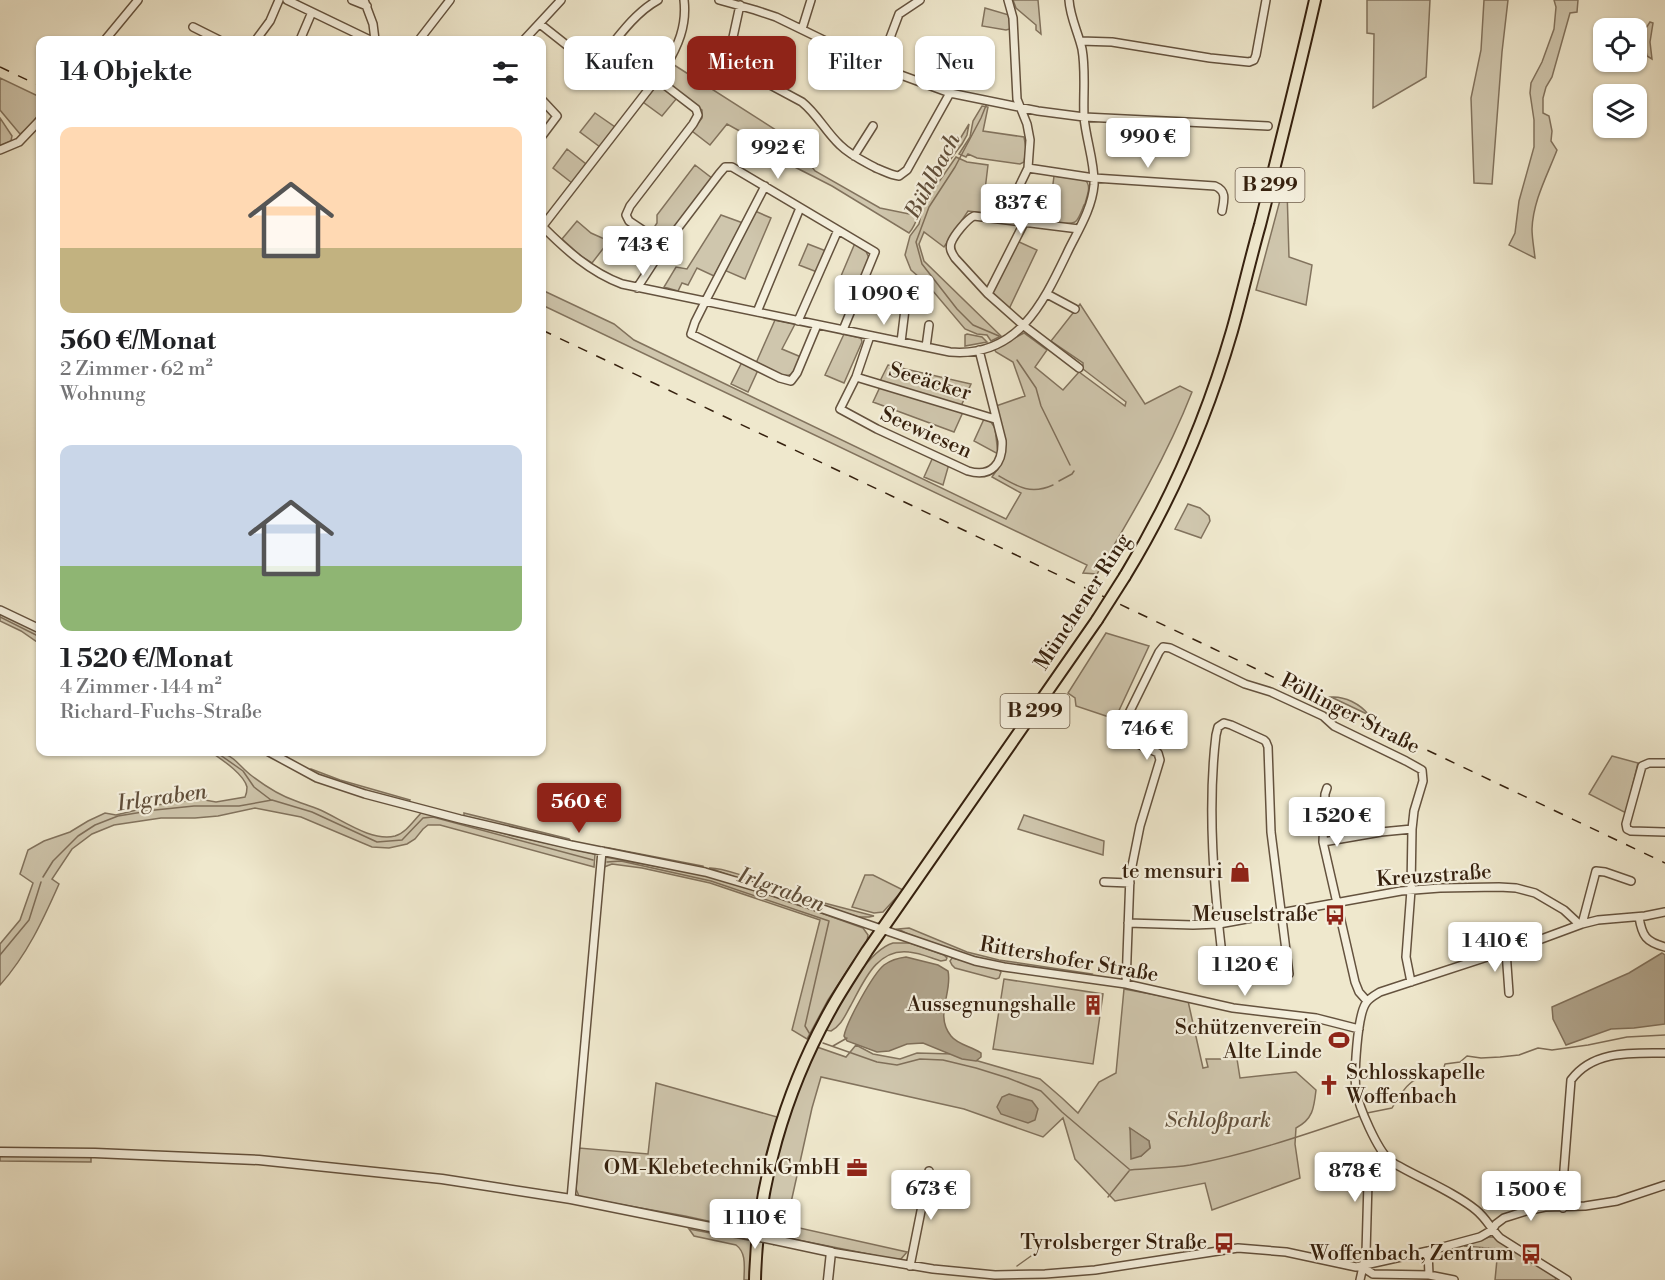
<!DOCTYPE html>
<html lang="de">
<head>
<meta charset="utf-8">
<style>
	body { margin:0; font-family:"Libre Bodoni",serif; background:#f2f2f2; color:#202124; height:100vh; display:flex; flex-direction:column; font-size:22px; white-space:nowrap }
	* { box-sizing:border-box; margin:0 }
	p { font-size:20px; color:#757577 }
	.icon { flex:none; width:33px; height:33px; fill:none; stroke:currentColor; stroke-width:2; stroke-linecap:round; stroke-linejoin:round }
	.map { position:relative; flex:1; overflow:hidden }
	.drawer { position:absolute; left:36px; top:36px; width:510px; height:720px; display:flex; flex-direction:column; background:#fff; border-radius:12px; box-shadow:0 2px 4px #0004 }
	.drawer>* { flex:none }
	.top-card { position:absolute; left:564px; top:36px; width:570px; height:54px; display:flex; gap:12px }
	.buttons { position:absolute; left:1593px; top:18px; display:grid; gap:12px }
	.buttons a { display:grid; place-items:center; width:54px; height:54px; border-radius:12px; background:#fff; box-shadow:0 2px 4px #0004; font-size:30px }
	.price { position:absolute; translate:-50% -51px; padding:0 14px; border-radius:6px; background:#fff; color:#222; font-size:20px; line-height:39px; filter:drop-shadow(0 2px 3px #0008) }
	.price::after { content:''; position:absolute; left:50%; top:36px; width:18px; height:14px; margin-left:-9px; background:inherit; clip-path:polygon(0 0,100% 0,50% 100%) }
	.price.active { background:#8f2418; color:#fff }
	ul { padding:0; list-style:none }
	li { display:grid; align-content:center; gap:12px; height:318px; padding:0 24px }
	li span { display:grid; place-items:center; height:186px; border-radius:12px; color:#555 }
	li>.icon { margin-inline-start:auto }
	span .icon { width:108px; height:108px; fill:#fffc; stroke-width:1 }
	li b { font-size:26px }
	h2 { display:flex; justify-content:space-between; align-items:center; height:72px; padding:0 24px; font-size:26px }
	.chip { padding:0 21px; border-radius:12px; background:#fff; box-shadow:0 2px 4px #0004; font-size:21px; line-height:54px }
	.chip.active { background:#8f2418; color:#fff }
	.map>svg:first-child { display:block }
	.green { fill:#cfc6ad; stroke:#82735e; stroke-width:1.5; fill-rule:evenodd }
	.water { fill:#b0a48c; stroke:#7f6f5a; stroke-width:1.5 }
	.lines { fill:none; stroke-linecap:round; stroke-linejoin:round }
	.stream { stroke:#7f6f5a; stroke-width:1.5 }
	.minor-casing { stroke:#64523e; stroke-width:10 }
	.tertiary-casing { stroke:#64523e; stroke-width:11 }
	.primary-casing { stroke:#35200e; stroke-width:14 }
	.minor { stroke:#f5f0de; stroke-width:7 }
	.tertiary { stroke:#f5f0de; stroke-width:8 }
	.primary { stroke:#efe8cd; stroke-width:10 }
	.rail { stroke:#35200e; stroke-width:1.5; stroke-dasharray:10 10; stroke-linecap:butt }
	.tertiary-bridge-casing { stroke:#64523e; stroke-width:11; stroke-linecap:butt }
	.primary-bridge-casing { stroke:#35200e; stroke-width:14; stroke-linecap:butt }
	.tertiary-bridge { stroke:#f5f0de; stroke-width:8 }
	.primary-bridge { stroke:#efe8cd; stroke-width:10 }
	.labels { text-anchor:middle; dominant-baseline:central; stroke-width:4.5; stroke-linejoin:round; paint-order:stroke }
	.shield { fill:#f5f0de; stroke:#6f5e4c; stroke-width:1.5 }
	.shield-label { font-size:20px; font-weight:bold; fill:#35200e }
	.street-label { font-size:21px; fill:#35200e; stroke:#f5f0de }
	.poi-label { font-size:21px; fill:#35200e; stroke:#f5f0de; text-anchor:end }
	.park-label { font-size:21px; font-style:italic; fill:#63523e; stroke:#f5f0de }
	.water-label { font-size:22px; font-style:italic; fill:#604e3a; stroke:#f5f0de }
</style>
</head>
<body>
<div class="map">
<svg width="1665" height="1280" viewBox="0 0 1665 1280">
	<rect width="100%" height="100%" fill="#efe8cd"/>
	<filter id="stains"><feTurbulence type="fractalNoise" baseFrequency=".00333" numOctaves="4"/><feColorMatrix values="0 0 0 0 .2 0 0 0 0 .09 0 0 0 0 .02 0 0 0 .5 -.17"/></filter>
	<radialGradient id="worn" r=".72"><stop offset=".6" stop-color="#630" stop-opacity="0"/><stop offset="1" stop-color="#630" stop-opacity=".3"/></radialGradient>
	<path class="green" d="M1013,0H1038L1041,34L1036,30V25L1016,8Z
		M1367,0H1430L1426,77L1373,108L1374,34L1367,33Z
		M1484,0H1508L1502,52L1492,184L1474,183L1471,98L1481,50Z
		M1554,0H1578L1577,12L1570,13L1552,77L1546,87L1543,98V113L1549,116L1552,131L1551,141L1557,150C1547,176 1533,201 1532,229C1532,238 1534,248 1535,258L1509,245L1515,233L1519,201L1534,147V120L1530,93L1531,83L1542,62L1554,29L1556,7Z
		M985,8L1009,15L1010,29L1006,30L982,26Z
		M1650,22L1653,23L1650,42L1652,59L1647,56L1644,43L1642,42L1646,28Z
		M671,63L790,139L815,171L880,208L914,215L969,124L967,135L962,144C949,161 935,180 925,199C918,211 918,223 909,233L832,186L781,160L745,134L727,124L710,145L692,131L702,118V110L671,85L667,80L666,71Z
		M0,78L40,97C41,115 35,123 20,134L0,110Z
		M657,87L664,89L677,98L662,116L643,102L654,89Z
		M982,106L988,107L983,131L1024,137L1026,149L1024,162L1020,164L977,158L968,154L966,157L959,154L970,137L973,121Z
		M595,113L615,127L600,147L580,132Z
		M0,118L12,136L11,141L0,146Z
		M567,149L586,164L572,183L553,168Z
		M956,157L967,162L988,165L985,190L1011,192L1008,212L1003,215L968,211L944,247L924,232L919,244L924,261L1001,336L991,341L987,335L977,334L965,329L927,284L911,270L905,255L910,236L919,224L922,210L927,199Z
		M695,165L713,179L669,236L666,238L658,236L651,232L657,223V215Z
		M1054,176L1085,180C1092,186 1087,195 1085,204L1084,205C1076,225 1078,224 1056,223L1059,206L1053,184Z
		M1283,189H1287L1289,257L1312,265L1306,305L1256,290Z
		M1016,200L1039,202L1038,221L1016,217L1014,211Z
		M755,211L771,218L745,279L724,270Z
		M721,215L743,223L714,276L697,268L688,285L682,283L678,291L664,287L676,267L687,269Z
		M577,221L591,233L609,241L592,263L582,257L562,239Z
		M1017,241L1037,250L1009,309L992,292Z
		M855,243L865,249L869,258L859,283L841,276Z
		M808,244L826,251L817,272L799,265Z
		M542,290L614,324L634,340L1006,519L1021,493L992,477C1013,450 1004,436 996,406L1025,396L1013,362L996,352L994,349L1024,333L1047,350L1035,367L1063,390L1079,372L1125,406L1126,402L1083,369V363L1051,341L1080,304L1145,404L1180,386L1192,392C1167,456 1132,515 1097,574L1083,573L1087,565L542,305Z
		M775,320L795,324L782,349L801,357C799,362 797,368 794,372C786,382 765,367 756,363Z
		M844,334L861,338L862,342L844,383L825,375Z
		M967,334L982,337L987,342L965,346V335Z
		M742,362L758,370L748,392L731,384Z
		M888,365L971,384L961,406L880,381Z
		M880,387L963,412L954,432L873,402Z
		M984,419L991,422L995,428L998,454L974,441Z
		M933,457L949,464L943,485L924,477Z
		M1188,504L1200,508L1209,516L1210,521L1201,538L1175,529Z
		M0,613L40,632V644L21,631L0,621Z
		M1106,633L1149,646L1115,719L1076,706L1075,698L1068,693Z
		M1331,697C1345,696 1360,704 1369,715Z
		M211,752C234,752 237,765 252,776C265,786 281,796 296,801C303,804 311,806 318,809C340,818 370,842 395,836C406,833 414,820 422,812L510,835L595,854L594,867L440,825H428L423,829L415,839L407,844L389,848L372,847L301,817L255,808L218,816L195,818H161L114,825L92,834L72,849L52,879L59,884C43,920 27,955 0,985V944L20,920L33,883L20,874L28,850L44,841L70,832L88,821L105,813L116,815L157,805L199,799L216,802L245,797C246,795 247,789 247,787C244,774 221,759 211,752Z
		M1612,756L1638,763L1626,813L1589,794Z
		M311,769L340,780L410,800L409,802L405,801L339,783L311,771Z
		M464,813L569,839L570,840L569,842L464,816Z
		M1024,815L1104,841L1103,855L1018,829Z
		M604,847L703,866V867L702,868L605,849H603Z
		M605,857L704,875L771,895L863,928L868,935L867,941L828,1000L807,1039L792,1030L820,920L710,883L642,868L612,864L604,867Z
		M709,868C720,867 758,880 770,886L767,888Z
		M865,875H873L903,890L883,912L874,913L852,907Z
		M777,888L809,899L874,916L869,917H858L777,891Z
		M909,928L967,952L999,960L1092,974L1090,976L1023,967L967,956L908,934L898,929Z
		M893,943H910L944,955L947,958L946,960L941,961C931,958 920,953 909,952C877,948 864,981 851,1005C845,1015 842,1025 831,1031L825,1030C839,1005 866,951 893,943Z
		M952,958L998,969L1001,972L999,978L996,979L955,968L952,965L950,961Z
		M1004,979L1103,994L1093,1064L993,1049Z
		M1124,989L1188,1001L1203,1068L1208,1067L1206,1059H1237L1240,1078L1296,1072L1316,1090C1314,1108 1313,1119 1296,1128L1295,1144L1300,1178L1212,1210L1205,1183L1115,1201L1075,1159L1063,1118L1043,1137L964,1109L821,1077L812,1108L786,1225L907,1252L901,1259H893L763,1233L773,1166L795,1098L817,1047L846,1057L856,1045L873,1054L900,1059L917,1053L954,1054L1040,1079L1062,1098L1078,1113L1099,1082L1116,1073ZM1130,1129L1149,1141L1150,1148L1141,1156Z
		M656,1083L777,1117L765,1160L754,1231L685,1216L585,1198L579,1196L576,1189L579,1148L648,1154Z
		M0,1155L91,1157V1162L0,1161Z
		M689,1229L753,1241L751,1280H744C744,1268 747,1253 736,1245L694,1236Z
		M1489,1237H1494L1550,1273L1555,1277L1556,1280H1495L1498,1249L1464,1246Z"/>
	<path class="water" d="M1662,953L1665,955V1024L1634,1028L1611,1029L1566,1045L1553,1019L1552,1007L1629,973Z
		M906,957L938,965L948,971C953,992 934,1015 951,1036C958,1045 971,1046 981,1053V1057L976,1061L962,1059L923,1043L907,1044L889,1051L877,1052L847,1041L844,1036C847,1021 873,974 884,965C891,960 898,958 906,957Z
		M1009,1094L1032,1101L1038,1109L1035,1120L1028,1123L1001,1114L997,1107L1002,1097Z
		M1130,1128L1149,1141L1150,1148L1141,1156L1131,1159Z"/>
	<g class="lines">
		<path class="stream" d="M987,103L981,118L955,167L929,207L916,242L922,264L957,309L973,325L999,336
			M1017,360L1036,388L1041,406L1070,465
			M999,476C1018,487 1031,495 1053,485
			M1059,481L1072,474L1074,471
			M0,617L40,637
			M216,752L243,771L254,787L271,800
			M607,862L621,861L711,881L829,921L805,1026L811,1036
			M43,877L53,861L78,836L95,825L118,816L155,810L194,806H239L272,800L312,812L377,842L402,840L423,818L433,817L593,860
			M0,955L29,920L41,882
			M823,1043L877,1062L897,1065L920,1059L943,1060L976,1068L1008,1078L1041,1091L1062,1112L1129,1169
			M833,1046L847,1038
			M1367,1113L1392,1108C1405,1085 1414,1074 1442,1073L1445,1064L1460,1062L1467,1056L1481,1058L1500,1057L1519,1055L1538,1048L1552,1050L1588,1045L1627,1037L1665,1035
			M1130,1170C1150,1168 1171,1168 1190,1165C1249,1154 1304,1135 1360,1116
			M1108,1197L1129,1171
			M1017,1266L1031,1256"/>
		<g class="minor-casing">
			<path id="minor" d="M287,0L370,40
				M352,0L367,6
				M364,0L373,24L375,40
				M719,0L755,10L776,17L879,67L950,93L1038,111L1084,117L1268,126
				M1008,0L1013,18L1017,99L1027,124L1030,140L1028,168L1014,197L1010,220
				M740,5L730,51V57L735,66L802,102C817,114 826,132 840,145C850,155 863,161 876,168C884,171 890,175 899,176L907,170L950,93
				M540,24L588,62L592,64L599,61C616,40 634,13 658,0
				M193,27L219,40
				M802,29L811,0
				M105,40L138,0
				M256,40L270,21L279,0
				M300,40L312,12
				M419,40L450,0
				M524,40L561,0
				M1080,41L1112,42L1210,58L1249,62L1254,60L1256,55L1266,0
				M879,67L899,14L920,0
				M657,79L696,109L698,115L693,124L630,206L626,215L629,221L665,245
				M542,100L557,116L542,136
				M0,150L19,142L40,120
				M854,156L873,126
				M1028,168L1094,178L1215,186C1227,191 1224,200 1222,211
				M765,186L705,302L695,322L691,334L780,378L791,381L797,373L817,325
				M542,226C566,250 590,272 622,284L950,352C1019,358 1044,301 1069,249C1079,229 1092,208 1094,185C1095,163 1086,140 1084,117C1083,94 1086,71 1082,49C1078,32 1070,17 1069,0
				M542,227L665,68C678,46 687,26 684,0
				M1079,229L974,216C967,219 954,235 951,243C949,249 952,253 955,258L988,294L1024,326L1079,368
				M637,288L665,245L719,174L725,167H732L875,252L843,330
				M988,294L1024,223
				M1047,294L1075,309
				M757,312L800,208
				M798,321L838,230
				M870,336L856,377L840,409L877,429L968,471C992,478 1003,463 1002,441L979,350
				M901,342L906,301
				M926,347L929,325
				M856,377L995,419
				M0,610L40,629
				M269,752L317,778L365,794L460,819L571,845L705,872L773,892L975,961L1004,967L1126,984L1233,1008L1316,1018L1359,1029
				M1665,763H1649L1642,766L1626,824L1627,829L1631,831L1665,832
				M1327,788L1325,794L1323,842L1355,982L1359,992L1367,1001
				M1323,842L1381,832L1412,829
				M1104,882L1130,883
				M1639,917C1642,936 1646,942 1665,947
				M1128,923L1193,925L1219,924L1401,891L1440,888L1499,887L1516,888L1535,893L1564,910L1579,924
				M1582,924L1596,871L1605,872L1631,881
				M1506,951L1509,993
				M1223,963C1214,889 1207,809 1216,735L1218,727L1224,723L1231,725L1264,740L1266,742L1268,747L1271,832L1289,974
				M1126,984L1130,876L1140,826L1160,760L1158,753L1129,740L1123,735V731L1128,715L1159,652L1163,647L1170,648L1245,684L1271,692L1323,716L1334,726L1406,761L1422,770L1423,781L1414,811L1412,829L1411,890L1406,957L1411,982
				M571,1199L602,851
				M1545,1207L1562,1195
				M1563,1208L1562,1195L1571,1080C1593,1050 1632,1053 1665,1053
				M1428,1251L1429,1275
				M831,1252L933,1269L995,1275L1045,1274L1095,1270L1238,1248L1286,1252L1356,1267L1428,1251L1480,1237L1492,1230L1496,1224L1504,1218L1526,1211L1545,1207L1585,1206L1617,1201L1665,1185
				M910,1266L929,1171
				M1364,1266L1367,1270L1373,1274L1429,1275L1454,1280
				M1360,1280L1366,1253L1368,1182L1371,1172L1382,1152
				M1567,1280L1500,1238C1491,1229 1486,1218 1476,1210C1453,1191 1416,1177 1390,1161C1377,1149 1359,1108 1356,1090C1354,1075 1357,1016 1366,1003C1369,998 1375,995 1380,992L1536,941L1582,924L1598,920L1645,916L1665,912"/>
		</g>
		<g class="tertiary-casing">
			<path id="tertiary" d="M0,1152L95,1153L259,1160L442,1179L571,1199L740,1233
				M775,1240L831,1252L828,1280"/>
		</g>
		<g class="primary-casing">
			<path id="primary" d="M1125,576C1172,499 1207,417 1232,331C1242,296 1250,260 1260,225C1279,150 1298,75 1315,0
				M755,1280C757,1186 785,1091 831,1009C842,989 855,970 867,951L1097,620"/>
		</g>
		<use href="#minor" class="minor"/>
		<use href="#tertiary" class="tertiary"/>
		<use href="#primary" class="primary"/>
		<path class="rail" d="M0,67L40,86
			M542,330L1665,863"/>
		<g class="tertiary-bridge-casing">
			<path id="tertiary-bridge" d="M740,1233L775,1240"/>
		</g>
		<g class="primary-bridge-casing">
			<path id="primary-bridge" d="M1097,620L1125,576"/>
		</g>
		<use href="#tertiary-bridge" class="tertiary-bridge"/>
		<use href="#primary-bridge" class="primary-bridge"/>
	</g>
	<defs>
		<g id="shop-bare" transform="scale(1.62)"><path d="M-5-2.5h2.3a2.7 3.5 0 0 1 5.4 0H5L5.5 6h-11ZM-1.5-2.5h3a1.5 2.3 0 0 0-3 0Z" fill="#8f2418" stroke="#f5f0de" stroke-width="2.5" paint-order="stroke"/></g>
		<g id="bus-bare" transform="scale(1.62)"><path d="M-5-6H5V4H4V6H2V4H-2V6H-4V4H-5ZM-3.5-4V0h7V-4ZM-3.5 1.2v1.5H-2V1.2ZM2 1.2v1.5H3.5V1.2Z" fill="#8f2418" stroke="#f5f0de" stroke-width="2.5" paint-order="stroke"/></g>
		<g id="building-bare" transform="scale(1.62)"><path d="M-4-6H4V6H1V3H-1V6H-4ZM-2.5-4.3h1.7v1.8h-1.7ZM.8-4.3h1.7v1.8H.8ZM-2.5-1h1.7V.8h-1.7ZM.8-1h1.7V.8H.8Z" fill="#8f2418" stroke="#f5f0de" stroke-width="2.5" paint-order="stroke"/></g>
		<g id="stadium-bare" transform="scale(1.62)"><path d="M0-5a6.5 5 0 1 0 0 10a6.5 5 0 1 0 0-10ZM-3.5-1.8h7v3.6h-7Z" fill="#8f2418" stroke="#f5f0de" stroke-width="2.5" paint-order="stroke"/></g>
		<g id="church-bare" transform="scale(1.62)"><path d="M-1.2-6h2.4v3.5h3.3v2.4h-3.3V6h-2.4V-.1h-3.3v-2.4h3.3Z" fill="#8f2418" stroke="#f5f0de" stroke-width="2.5" paint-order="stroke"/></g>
		<g id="office-bare" transform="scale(1.62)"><path d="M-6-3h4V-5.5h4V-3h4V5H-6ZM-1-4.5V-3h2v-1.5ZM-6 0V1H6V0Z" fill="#8f2418" stroke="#f5f0de" stroke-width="2.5" paint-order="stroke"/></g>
	</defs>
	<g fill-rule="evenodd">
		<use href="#shop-bare" x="1240" y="872"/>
		<use href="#bus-bare" x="1335" y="915"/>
		<use href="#building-bare" x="1093" y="1005"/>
		<use href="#stadium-bare" x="1339" y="1040"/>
		<use href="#church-bare" x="1329" y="1085"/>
		<use href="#office-bare" x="857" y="1168"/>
		<use href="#bus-bare" x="1224" y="1243"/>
		<use href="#bus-bare" x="1531" y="1254"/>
	</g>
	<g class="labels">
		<g class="shield">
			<rect x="1235.5" y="168" width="69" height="34" rx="4.5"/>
			<rect x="1000.5" y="694" width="69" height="34" rx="4.5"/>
		</g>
		<g class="shield-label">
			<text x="1270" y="185">B 299</text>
			<text x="1035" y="711">B 299</text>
		</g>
		<g class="street-label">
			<text transform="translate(930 382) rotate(17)">Seeäcker</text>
			<text transform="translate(926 433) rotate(24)">Seewiesen</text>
			<text transform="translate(1083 602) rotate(-57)">Münchener Ring</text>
			<text transform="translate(1350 714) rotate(27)">Pöllinger Straße</text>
			<text transform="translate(1434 876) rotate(-4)">Kreuzstraße</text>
			<text transform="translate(1069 960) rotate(10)">Rittershofer Straße</text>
		</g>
		<g class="poi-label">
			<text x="1223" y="872">te mensuri</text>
			<text x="1318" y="915">Meuselstraße</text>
			<text x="1076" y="1005">Aussegnungshalle</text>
			<text x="1322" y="1028">Schützenverein<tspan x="1322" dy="24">Alte Linde</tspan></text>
			<text x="1346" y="1073" text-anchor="start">Schlosskapelle<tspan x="1346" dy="24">Woffenbach</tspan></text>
			<text x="840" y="1168">OM-Klebetechnik GmbH</text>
			<text x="1207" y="1243">Tyrolsberger Straße</text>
			<text x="1514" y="1254">Woffenbach, Zentrum</text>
		</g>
		<g class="park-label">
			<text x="1218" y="1121">Schloßpark</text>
		</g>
		<g class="water-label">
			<text transform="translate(933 176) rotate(-62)">Bühlbach</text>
			<text transform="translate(162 798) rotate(-8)">Irlgraben</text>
			<text transform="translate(781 890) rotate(20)">Irlgraben</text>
		</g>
	</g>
	<rect width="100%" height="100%" filter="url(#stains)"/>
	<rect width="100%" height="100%" fill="url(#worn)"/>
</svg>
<div class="buttons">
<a><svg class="icon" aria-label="locate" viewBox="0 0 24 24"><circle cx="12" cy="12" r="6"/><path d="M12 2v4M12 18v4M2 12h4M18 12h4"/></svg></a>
<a><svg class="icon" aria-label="layers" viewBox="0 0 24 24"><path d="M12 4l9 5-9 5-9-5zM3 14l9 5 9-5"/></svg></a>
</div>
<b class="price" style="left:1148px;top:169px">990 €</b>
<b class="price" style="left:778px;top:180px">992 €</b>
<b class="price" style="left:1021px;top:235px">837 €</b>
<b class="price" style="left:643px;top:277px">743 €</b>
<b class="price" style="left:884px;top:326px">1 090 €</b>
<b class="price" style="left:1147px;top:761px">746 €</b>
<b class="price active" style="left:579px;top:834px">560 €</b>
<b class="price" style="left:1337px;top:848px">1 520 €</b>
<b class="price" style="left:1495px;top:973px">1 410 €</b>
<b class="price" style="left:1245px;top:997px">1 120 €</b>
<b class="price" style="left:1355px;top:1203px">878 €</b>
<b class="price" style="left:931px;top:1221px">673 €</b>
<b class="price" style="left:1531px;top:1222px">1 500 €</b>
<b class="price" style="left:755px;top:1250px">1 110 €</b>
<div class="top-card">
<a class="chip">Kaufen</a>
<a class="chip active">Mieten</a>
<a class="chip">Filter</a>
<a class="chip">Neu</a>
</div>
<section class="drawer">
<h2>14 Objekte<svg class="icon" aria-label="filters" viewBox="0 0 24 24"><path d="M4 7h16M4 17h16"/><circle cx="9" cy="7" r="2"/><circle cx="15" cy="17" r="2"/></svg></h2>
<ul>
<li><span style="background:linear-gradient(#ffd9b3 65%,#c2b280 0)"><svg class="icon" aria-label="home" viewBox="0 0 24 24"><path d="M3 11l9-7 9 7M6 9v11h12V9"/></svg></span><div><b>560 €/Monat</b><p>2 Zimmer · 62 m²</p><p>Wohnung</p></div></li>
<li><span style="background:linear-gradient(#c9d6e8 65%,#8fb573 0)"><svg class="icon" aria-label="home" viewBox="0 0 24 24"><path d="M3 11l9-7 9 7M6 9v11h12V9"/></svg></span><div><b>1 520 €/Monat</b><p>4 Zimmer · 144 m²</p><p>Richard-Fuchs-Straße</p></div></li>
</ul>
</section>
</div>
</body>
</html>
